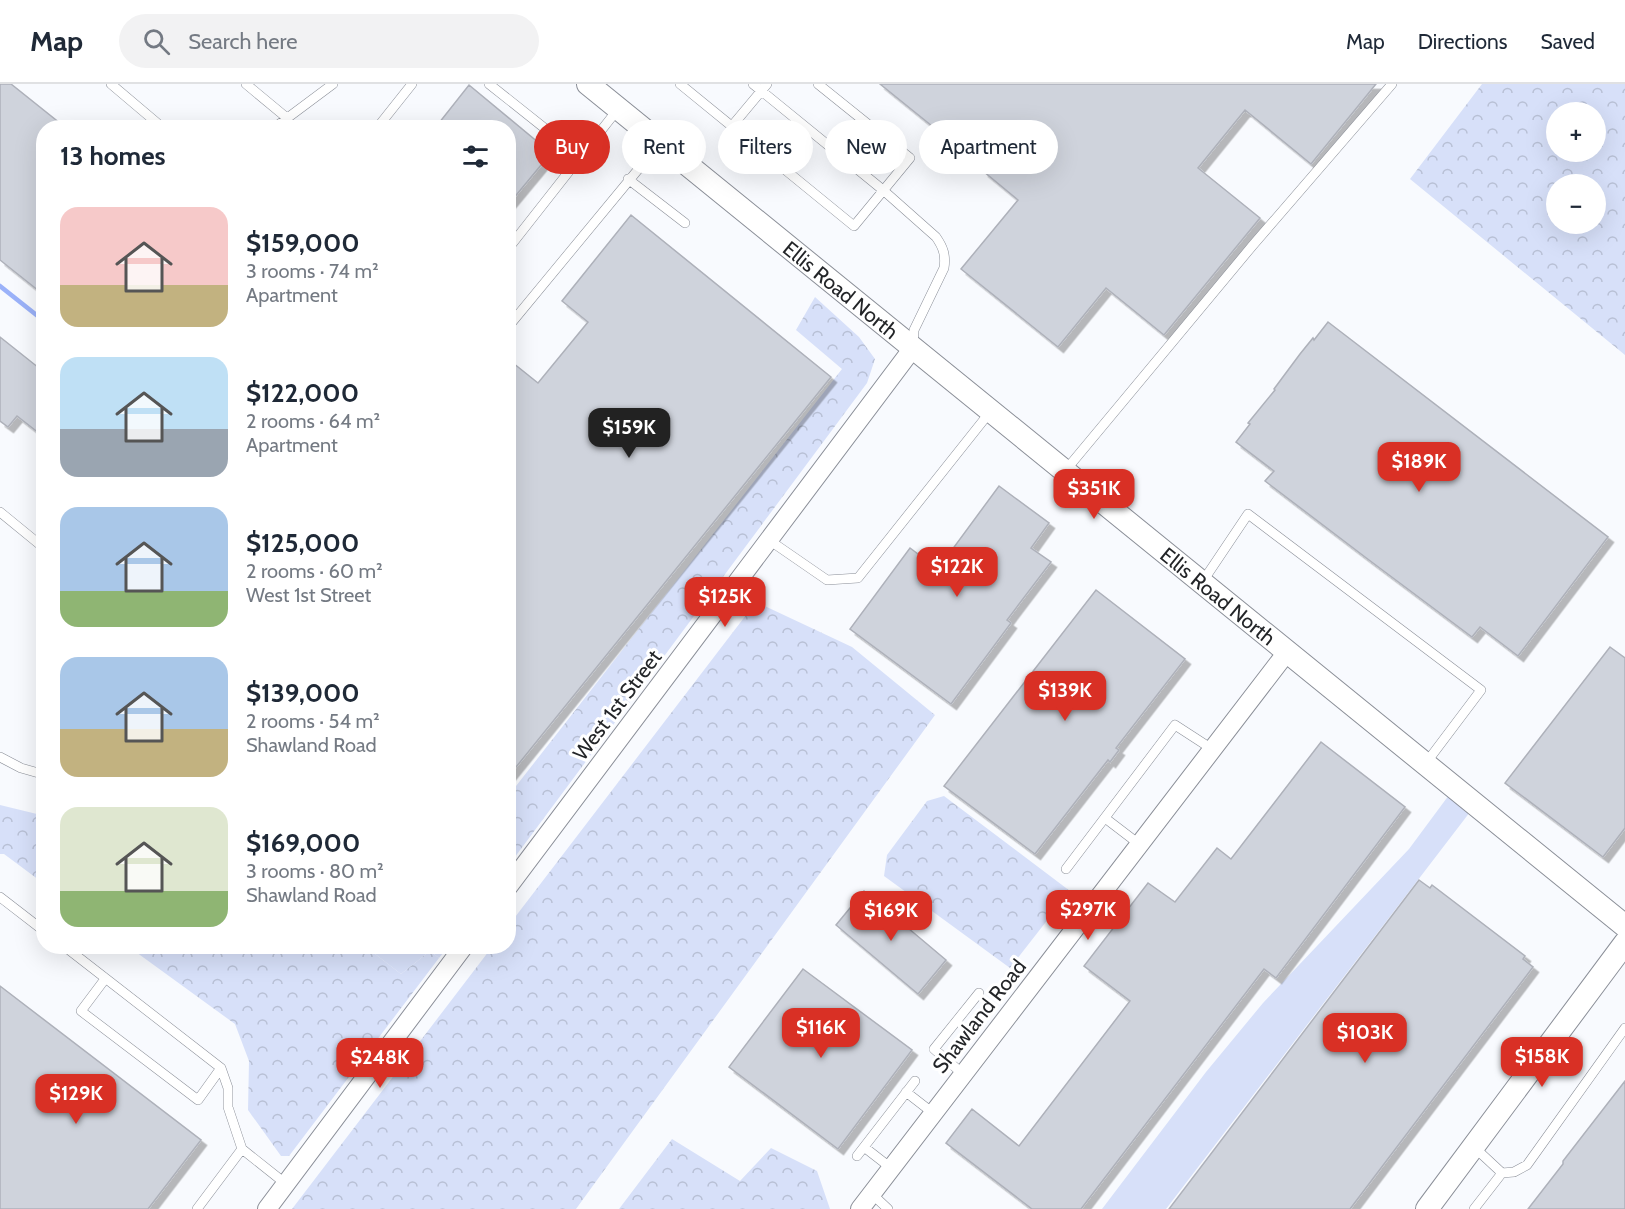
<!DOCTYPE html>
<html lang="en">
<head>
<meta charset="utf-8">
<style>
	body { margin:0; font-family:Cabin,sans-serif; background:#f2f2f3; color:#1f2937; height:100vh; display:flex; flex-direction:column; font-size:22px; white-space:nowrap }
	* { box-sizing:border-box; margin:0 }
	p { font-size:20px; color:#747a83 }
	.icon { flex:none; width:33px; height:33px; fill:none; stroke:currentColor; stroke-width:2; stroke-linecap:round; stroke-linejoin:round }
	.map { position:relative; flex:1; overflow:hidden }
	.side { position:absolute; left:36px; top:36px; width:480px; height:834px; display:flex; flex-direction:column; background:#fff; border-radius:24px; box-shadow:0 6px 24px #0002 }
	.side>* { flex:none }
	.banner { position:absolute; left:534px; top:36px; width:570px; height:54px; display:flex; gap:12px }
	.tools { position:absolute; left:1546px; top:18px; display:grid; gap:12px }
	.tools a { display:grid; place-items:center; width:60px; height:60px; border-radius:50%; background:#fff; box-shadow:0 6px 24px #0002; font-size:30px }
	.price { position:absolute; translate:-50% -51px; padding:0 14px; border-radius:12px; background:#d93025; color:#fff; font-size:20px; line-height:39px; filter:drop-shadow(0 2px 3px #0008) }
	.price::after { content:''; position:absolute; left:50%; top:36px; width:18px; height:14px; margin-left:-9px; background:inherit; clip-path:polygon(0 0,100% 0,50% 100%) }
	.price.current { background:#222; color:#fff }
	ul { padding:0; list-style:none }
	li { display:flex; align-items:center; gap:18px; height:150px; padding:0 24px }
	li span { display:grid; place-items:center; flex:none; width:168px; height:120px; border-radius:18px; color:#555 }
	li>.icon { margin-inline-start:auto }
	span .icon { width:72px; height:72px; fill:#fffc; stroke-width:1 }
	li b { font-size:26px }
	h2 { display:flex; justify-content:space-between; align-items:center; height:72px; padding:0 24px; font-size:26px }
	.chip { padding:0 21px; border-radius:27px; background:#fff; box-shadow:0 6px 24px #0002; font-size:21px; line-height:54px }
	.chip.current { background:#d93025; color:#fff }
	header { display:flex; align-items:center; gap:36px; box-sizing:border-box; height:84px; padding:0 30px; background:#fff; border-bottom:2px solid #e0e1e3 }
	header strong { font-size:28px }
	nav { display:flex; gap:33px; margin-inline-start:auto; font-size:21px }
	.search { width:420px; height:54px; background:#f2f2f3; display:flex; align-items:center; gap:15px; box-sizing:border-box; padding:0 21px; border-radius:33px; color:#747a83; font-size:22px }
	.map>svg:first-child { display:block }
	.green { fill:#d7e0f9 }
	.forest { fill:url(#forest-crowns); fill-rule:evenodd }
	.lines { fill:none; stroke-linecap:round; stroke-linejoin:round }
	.stream { stroke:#9bb2f9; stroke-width:4.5 }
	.building { fill:#cfd3dc; stroke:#aeb1ba; stroke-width:1.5; filter:url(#shadow) }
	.service-casing { stroke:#8b8f98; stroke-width:10 }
	.minor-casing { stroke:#8b8f98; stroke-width:20 }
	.tertiary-casing { stroke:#8b8f98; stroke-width:24 }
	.service { stroke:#fff; stroke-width:9 }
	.minor { stroke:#fff; stroke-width:18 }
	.tertiary { stroke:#fff; stroke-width:22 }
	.labels { text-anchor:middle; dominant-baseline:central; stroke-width:6; stroke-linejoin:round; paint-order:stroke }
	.street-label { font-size:21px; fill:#232528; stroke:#fff }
</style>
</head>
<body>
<header>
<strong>Map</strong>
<div class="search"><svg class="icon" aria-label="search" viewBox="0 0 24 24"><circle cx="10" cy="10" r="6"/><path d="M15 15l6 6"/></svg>Search here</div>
<nav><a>Map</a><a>Directions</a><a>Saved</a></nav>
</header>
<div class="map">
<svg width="1625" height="1125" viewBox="0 0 1625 1125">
	<defs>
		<pattern id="forest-crowns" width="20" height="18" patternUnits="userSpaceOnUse" patternTransform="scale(1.5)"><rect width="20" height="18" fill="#d7e0f9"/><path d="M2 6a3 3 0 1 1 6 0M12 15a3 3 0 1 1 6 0" fill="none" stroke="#b8c0d5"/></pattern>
		<filter id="shadow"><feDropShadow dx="5.5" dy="5.5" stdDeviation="0" flood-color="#0004"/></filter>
	</defs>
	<rect width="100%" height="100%" fill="#f8fafe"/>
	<path class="green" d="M1449,711L1470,728L1166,1125H1102L1206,988L1263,919L1409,765Z
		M366,863H448L439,874L430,867L401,890Z"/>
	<path class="forest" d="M1482,0H1625V271L1410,95ZM1596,28V68H1557V28ZM1596,100V140H1557V100Z
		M815,213L859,253L875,275L867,299L509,781V711L842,285L796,246Z
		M756,518L852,563L935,631L576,1125H292L492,863L508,862L509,841Z
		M944,712L1070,807L1010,884L884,792L887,771L927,717Z
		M0,721L41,731L44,747L43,799L4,770H0Z
		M129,863H366L401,890L430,867L439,874L289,1072H281L248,1026L249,977L235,940Z
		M672,1055L740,1097L771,1064L817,1087L830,1125H619Z"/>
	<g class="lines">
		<path class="stream" d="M0,202L44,237"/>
	</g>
	<path class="building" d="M0,0H11L66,44H44V211L0,176Z
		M880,0H1376L1311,80L1245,26L1198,84L1260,134L1164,251L1106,204L1058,263L961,185L1018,116L983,87L984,84Z
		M469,1L551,69L508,121V44H435Z
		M631,131L831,293L508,693V275L538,299L588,238L562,217Z
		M1328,238L1608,453L1518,572L1480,543L1472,553L1369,476L1265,397L1274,387L1236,358L1250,340L1248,339L1275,306L1274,305L1300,270L1313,254L1314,256Z
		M0,253L44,288V353L17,332L8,343L0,337Z
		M999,402L1049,439L1031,464L1051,478L1007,536L1011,539L951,620L850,545L910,464L938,485Z
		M1096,506L1185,575L1116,664L1119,666L1110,678L1108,676L1035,770L944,702Z
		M1610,563L1625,574V744L1603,773L1505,699Z
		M1321,658L1405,723L1276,894L1264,885L1081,1125H1032L946,1059L972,1025L1019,1062L1130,917L1084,882L1148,799L1175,818L1217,764L1231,775Z
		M1419,796L1430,804L1432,801L1525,872L1523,875L1533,883L1350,1125H1169Z
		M864,807L946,876L918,910L836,841Z
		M803,885L912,966L838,1065L729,983Z
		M0,902L201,1056L148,1125H0Z
		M1625,997V1125H1528L1563,1080V1077Z"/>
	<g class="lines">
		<g class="service-casing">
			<path id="service" d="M111,0L163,44
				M246,0L287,34
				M489,0L582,74
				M680,0L854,142L910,74L818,0
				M753,0L883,106L936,153C943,163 946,171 944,184L914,246L913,262
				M732,42L767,0
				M274,44L333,0
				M377,44L412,0
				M628,95L685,139
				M508,165L618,25
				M508,243L660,59
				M1065,387L1253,161L1392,0
				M0,428L44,464
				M769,456L827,496L858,494L990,328
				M1203,497L1248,430L1481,606L1426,679
				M0,673L21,684L42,690L44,688
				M1105,734L1139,760
				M1066,785L1175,641L1212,665
				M0,813L44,847
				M64,862L221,984L228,1004V1023L242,1065L286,1100
				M105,895L81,927L198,1016L221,984
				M963,990L934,965L979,909
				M906,1008L933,1029
				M864,1063L891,1084
				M1474,1063L1502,1089L1474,1125
				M857,1072L915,997
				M1502,1089L1514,1088L1527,1081L1625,944
				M872,1110L888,1125
				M197,1125L242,1065"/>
		</g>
		<g class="minor-casing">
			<path id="minor" d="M508,803L913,264
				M267,1125L464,862
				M860,1125L1287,568"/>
		</g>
		<g class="tertiary-casing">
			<g id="tertiary">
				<path id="s1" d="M588,0L1625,842"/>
				<path d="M1427,1125L1625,859"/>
			</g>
		</g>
		<use href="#service" class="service"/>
		<use href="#minor" class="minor"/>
		<use href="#tertiary" class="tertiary"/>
	</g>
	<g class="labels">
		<g class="street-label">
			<text stroke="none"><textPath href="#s1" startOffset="326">Ellis Road North</textPath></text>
			<text stroke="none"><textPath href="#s1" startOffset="812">Ellis Road North</textPath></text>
			<text transform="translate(617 621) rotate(-53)">West 1st Street</text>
			<text transform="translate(979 932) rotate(-52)">Shawland Road</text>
		</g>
	</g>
</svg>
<div class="tools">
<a>+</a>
<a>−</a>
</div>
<b class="price current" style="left:629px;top:375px">$159K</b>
<b class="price" style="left:1419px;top:409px">$189K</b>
<b class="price" style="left:1094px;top:436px">$351K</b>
<b class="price" style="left:957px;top:514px">$122K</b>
<b class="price" style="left:725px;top:544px">$125K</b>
<b class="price" style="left:1065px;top:638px">$139K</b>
<b class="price" style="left:1088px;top:857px">$297K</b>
<b class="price" style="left:891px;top:858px">$169K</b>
<b class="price" style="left:821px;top:975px">$116K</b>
<b class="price" style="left:1365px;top:980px">$103K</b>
<b class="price" style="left:1542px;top:1004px">$158K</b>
<b class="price" style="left:380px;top:1005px">$248K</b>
<b class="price" style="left:76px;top:1041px">$129K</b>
<div class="banner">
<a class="chip current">Buy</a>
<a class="chip">Rent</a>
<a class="chip">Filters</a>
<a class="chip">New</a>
<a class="chip">Apartment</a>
</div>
<section class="side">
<h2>13 homes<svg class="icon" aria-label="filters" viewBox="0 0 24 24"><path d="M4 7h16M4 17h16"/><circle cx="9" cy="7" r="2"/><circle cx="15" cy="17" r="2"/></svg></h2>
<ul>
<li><span style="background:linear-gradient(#f6c9c9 65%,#c2b280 0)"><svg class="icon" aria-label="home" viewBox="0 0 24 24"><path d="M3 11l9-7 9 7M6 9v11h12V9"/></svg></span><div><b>$159,000</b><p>3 rooms · 74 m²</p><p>Apartment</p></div></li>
<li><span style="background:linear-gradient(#bfe0f5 60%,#9aa5b1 0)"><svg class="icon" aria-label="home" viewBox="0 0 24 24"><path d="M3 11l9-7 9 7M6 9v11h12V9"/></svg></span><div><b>$122,000</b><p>2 rooms · 64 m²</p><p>Apartment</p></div></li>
<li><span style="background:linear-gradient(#a9c7e8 70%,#8fb573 0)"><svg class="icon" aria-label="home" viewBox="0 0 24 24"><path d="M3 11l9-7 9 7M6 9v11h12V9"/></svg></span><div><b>$125,000</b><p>2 rooms · 60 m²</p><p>West 1st Street</p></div></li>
<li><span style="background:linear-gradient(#a9c7e8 60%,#c2b280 0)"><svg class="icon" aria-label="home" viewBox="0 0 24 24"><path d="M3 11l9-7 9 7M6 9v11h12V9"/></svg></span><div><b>$139,000</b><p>2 rooms · 54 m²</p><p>Shawland Road</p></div></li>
<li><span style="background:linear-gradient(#dfe7d0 70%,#8fb573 0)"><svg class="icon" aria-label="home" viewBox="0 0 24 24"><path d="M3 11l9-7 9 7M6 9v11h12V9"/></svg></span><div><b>$169,000</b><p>3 rooms · 80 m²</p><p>Shawland Road</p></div></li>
</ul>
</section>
</div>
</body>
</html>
